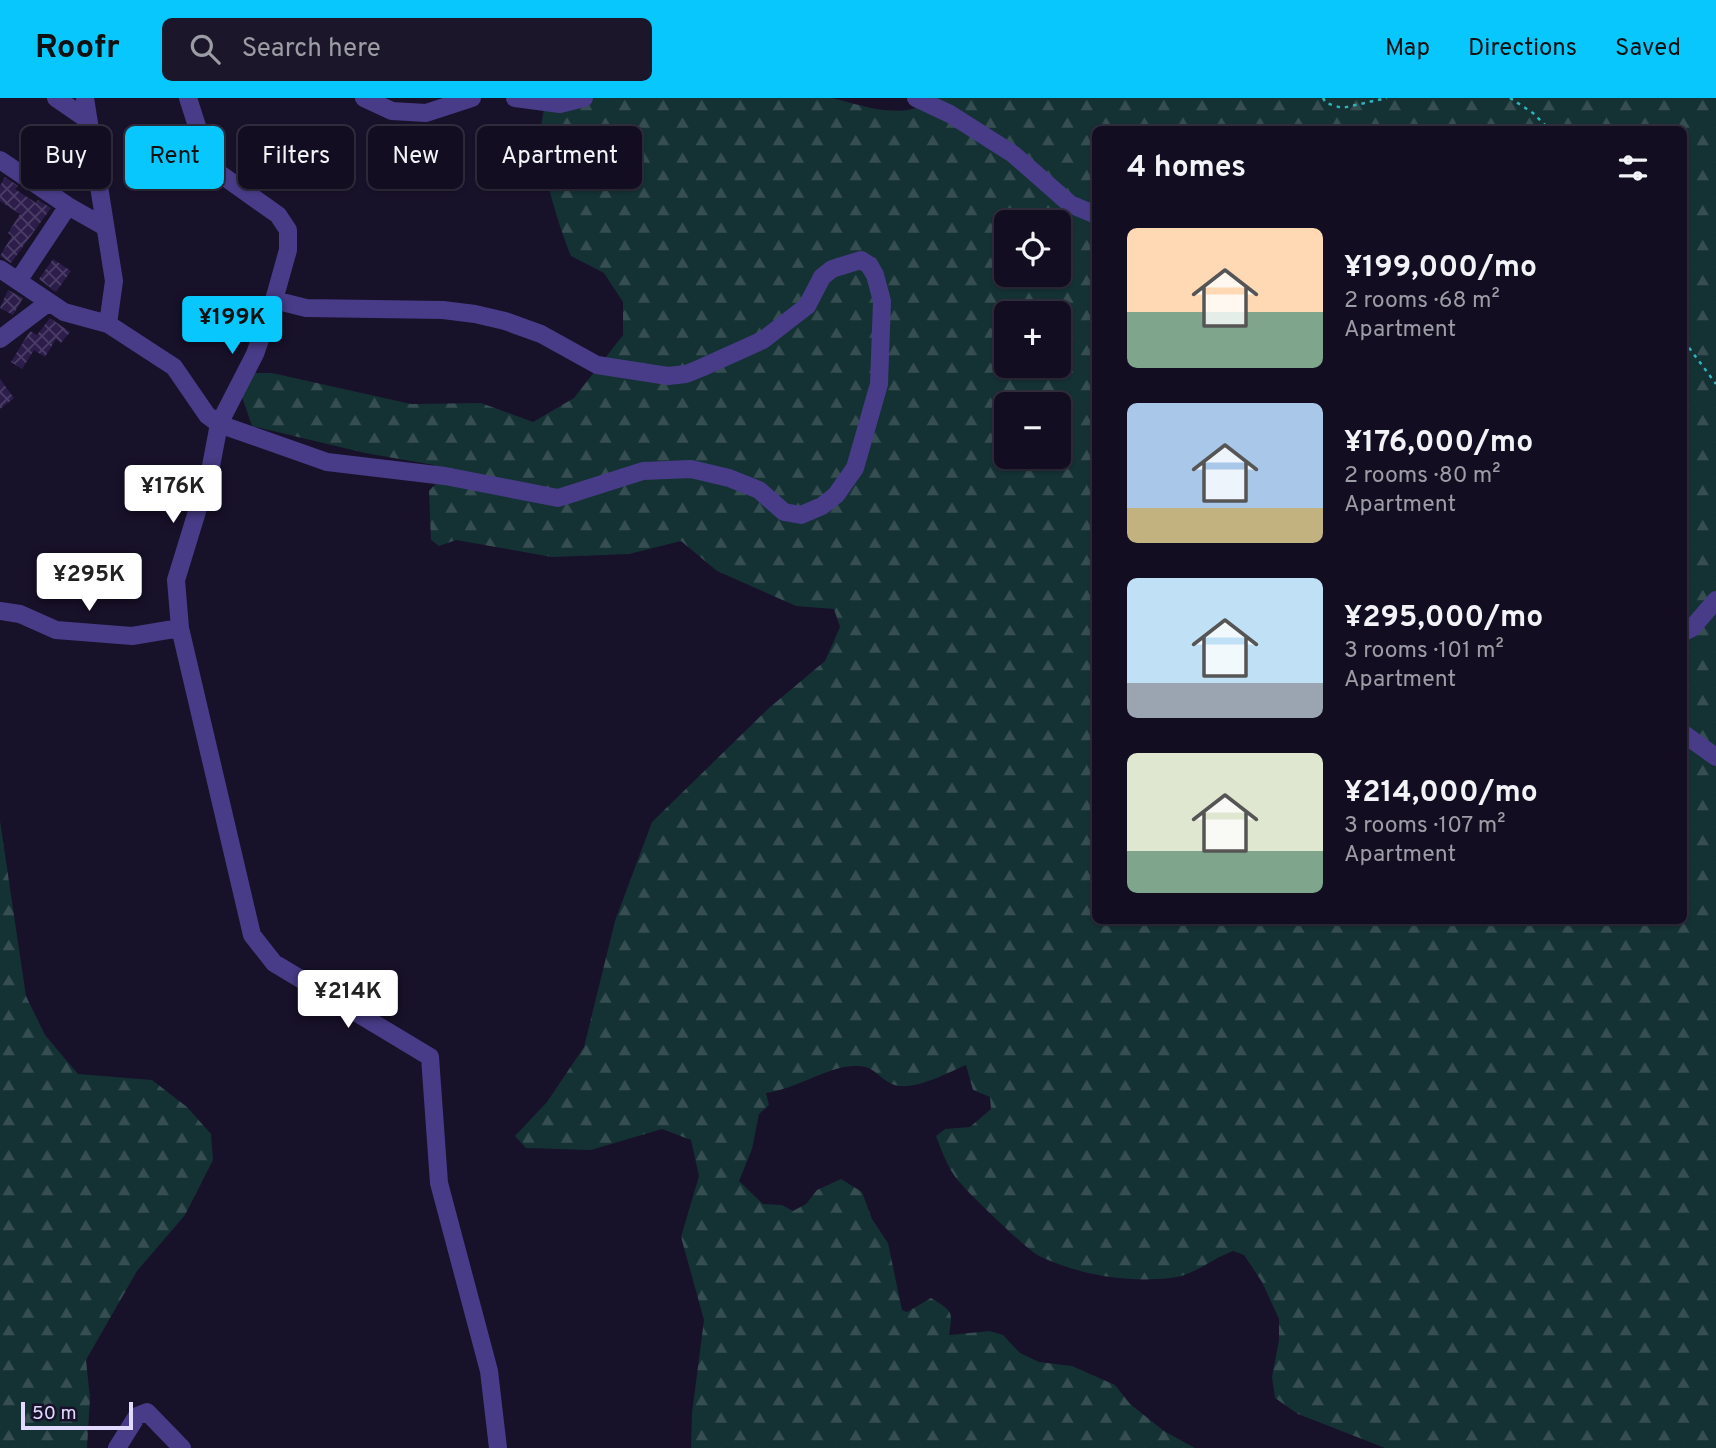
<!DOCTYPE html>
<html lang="en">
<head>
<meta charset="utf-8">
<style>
	body { margin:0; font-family:Overpass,sans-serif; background:#1b1629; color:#f1f3f6; height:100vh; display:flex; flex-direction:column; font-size:26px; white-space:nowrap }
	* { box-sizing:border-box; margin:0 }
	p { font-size:23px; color:#9c9ca5 }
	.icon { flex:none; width:38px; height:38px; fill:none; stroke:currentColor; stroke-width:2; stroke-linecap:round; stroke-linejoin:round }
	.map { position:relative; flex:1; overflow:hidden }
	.sheet { position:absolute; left:1092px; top:28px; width:595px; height:798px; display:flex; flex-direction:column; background:#120d20; border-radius:10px; box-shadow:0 2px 5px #0004,0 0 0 2px #312d3e }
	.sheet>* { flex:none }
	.banner { position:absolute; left:21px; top:28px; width:665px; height:63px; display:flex; gap:14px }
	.buttons { position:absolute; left:994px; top:112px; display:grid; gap:14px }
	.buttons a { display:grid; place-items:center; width:77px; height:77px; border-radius:10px; background:#120d20; box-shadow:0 2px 5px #0004,0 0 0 2px #312d3e; font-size:35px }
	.scale { position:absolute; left:21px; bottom:18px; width:112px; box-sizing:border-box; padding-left:7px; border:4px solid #e2daff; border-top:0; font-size:19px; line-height:24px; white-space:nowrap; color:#e2daff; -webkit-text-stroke:5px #18112a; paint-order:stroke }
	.price { position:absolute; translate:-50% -60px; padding:0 16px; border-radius:7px; background:#fff; color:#222; font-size:23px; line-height:46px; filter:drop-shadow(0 2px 4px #0008) }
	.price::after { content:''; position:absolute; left:50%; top:42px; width:21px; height:16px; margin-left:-10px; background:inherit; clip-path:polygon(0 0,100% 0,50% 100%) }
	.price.on { background:#08c7fd; color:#111 }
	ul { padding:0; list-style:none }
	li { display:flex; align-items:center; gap:21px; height:175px; padding:0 35px }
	li span { display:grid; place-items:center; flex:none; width:196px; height:140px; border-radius:10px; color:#555 }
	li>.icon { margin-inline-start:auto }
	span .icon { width:84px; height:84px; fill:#fffc; stroke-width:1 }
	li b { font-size:30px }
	h2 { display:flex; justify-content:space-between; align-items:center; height:84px; padding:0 35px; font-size:30px }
	.tag { padding:0 24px; border-radius:10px; background:#120d20; box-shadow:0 2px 5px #0004,0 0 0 2px #312d3e; font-size:24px; line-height:63px }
	.tag.on { background:#08c7fd; color:#111 }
	header { display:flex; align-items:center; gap:42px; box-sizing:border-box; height:98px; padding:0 35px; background:#08c7fd; color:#111 }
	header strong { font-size:33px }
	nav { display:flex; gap:38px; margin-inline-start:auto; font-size:24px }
	.search { width:490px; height:63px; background:#1b1629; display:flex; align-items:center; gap:18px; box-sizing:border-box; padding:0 24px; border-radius:10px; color:#9c9ca5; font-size:26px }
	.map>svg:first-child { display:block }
	.forest { fill:url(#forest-firs); fill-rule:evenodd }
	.building { fill:url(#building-cross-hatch) }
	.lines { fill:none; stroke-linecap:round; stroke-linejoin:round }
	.path { stroke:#31b3bb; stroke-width:2.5; stroke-dasharray:3.5 5; stroke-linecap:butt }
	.street { stroke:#483c88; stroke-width:18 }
</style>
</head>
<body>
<header>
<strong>Roofr</strong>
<div class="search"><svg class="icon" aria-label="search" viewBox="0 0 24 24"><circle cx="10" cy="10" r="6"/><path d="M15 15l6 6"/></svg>Search here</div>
<nav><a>Map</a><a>Directions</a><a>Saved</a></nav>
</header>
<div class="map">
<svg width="1716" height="1350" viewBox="0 0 1716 1350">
	<defs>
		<pattern id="forest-firs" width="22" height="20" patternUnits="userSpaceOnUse" patternTransform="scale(1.75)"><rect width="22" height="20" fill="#143134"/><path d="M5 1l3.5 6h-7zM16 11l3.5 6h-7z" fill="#364e52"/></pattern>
		<pattern id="building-cross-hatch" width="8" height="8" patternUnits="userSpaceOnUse" patternTransform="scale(1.75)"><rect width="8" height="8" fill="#2c1d4b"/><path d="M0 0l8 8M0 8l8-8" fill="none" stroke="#4a3d66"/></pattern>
	</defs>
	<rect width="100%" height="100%" fill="#18112a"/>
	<path class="forest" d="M545,0H832C861,7 908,25 931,0H1716V1350H1385L1298,1316L1275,1300L1272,1279L1279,1242V1221L1262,1184L1244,1157L1233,1153C1211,1161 1194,1178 1170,1180C1127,1185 1079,1177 1039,1158C1028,1153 960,1088 954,1077C946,1065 941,1051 936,1038L945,1031L970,1029L991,1011L990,999L973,992L966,967C947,975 910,996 890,985C874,976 874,967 853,968C827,969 796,991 766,995L769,1007L759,1016L752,1051L739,1083L763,1106L782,1107L793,1113L806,1106L817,1092L841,1081L862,1094L872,1121L888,1145L902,1212L907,1214L931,1200C953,1214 953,1212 949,1237L990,1233L1003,1237L1020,1255L1039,1264L1072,1268L1115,1287L1130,1306L1164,1333L1195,1350H691L692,1315L704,1222L681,1139L699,1078L691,1042L662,1031L591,1052L526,1050L515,1038L547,1004L584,949L615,823L652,724L769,610L825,563L840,529L834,511L796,508L717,473L681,443L629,456L552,459L456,442L439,448L431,442L429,393L443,378L434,367L365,355L252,328L240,293L247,275H272L411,306L481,305L533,324L574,300L623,237V204L604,175L571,158C557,123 541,71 541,32C541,22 545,11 545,0ZM1096,32H1684V822H1096ZM1006,124H1059V177H1006ZM1006,215H1059V268H1006ZM1006,306H1059V359H1006Z
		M0,723L26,898L45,937L78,976L152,982L187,1009L211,1036L213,1062L185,1117L137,1173L86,1262L90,1300L87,1350H0Z"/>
	<path class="building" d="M58,48L74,56L65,74L49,66Z
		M5,79L18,88L15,91L36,105L38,102L51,110L11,165L0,158L12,138L8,135L20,116L0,103V88Z
		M53,161L71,173L56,194L39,181Z
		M8,192L23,200L13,217L0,210Z
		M50,220L70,234L61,245L56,241L45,259L34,252L22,271L11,264L30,233L37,237Z
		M0,281L14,300L0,311Z"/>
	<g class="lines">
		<path class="path" d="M1323,0L1326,5L1342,10L1387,0
			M1510,0L1533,15L1550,32
			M1684,243L1716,286"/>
		<path class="street" d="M56,0L88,22
			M85,0L114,183L108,226
			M188,0L205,53L216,73L278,117L288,132V152L274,202L255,256L219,326L211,368L176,482L180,530L252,837L274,865L430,959L439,1085L489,1273L498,1350
			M364,0L392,13L426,15L472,0
			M515,0L560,6L584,0
			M916,0L950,16L1013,56L1070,106L1096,117
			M0,62L68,108L105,129
			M0,171L64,214L108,226L174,269L207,317L219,326L327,364L445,378L558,400L643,373L691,371L729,380L759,392L784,414L801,417L822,408L836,397L855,370L879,286L882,203L875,177L869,167L861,162L832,171L822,179L807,208L763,242L701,270L686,276L668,278L597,267L541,236L505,223L475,216L443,212L306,210L274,202
			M18,183L68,108
			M0,241L49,204
			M0,513L20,516L56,532L132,538L180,530
			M1684,534L1692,530L1716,502
			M1684,636L1716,659
			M117,1350L137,1318L147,1314L182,1350"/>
	</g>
</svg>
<div class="buttons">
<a><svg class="icon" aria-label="locate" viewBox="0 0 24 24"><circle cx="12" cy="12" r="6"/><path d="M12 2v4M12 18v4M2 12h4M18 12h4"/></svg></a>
<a>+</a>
<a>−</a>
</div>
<div class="scale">50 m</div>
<b class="price on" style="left:232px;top:258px">¥199K</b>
<b class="price" style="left:173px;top:427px">¥176K</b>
<b class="price" style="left:89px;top:515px">¥295K</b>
<b class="price" style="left:348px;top:932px">¥214K</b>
<div class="banner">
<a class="tag">Buy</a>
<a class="tag on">Rent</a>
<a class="tag">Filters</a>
<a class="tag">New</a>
<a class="tag">Apartment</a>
</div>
<section class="sheet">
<h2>4 homes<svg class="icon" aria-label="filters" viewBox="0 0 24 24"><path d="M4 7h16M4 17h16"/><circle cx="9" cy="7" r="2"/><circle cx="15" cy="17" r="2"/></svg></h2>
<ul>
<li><span style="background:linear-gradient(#ffd9b3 60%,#7fa58c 0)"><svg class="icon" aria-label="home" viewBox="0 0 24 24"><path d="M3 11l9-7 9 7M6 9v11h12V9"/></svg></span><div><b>¥199,000/mo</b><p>2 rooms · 68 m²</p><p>Apartment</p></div></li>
<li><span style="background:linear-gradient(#a9c7e8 75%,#c2b280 0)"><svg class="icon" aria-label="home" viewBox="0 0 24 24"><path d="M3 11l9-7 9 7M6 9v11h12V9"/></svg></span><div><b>¥176,000/mo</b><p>2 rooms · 80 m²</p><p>Apartment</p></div></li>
<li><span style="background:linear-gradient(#bfe0f5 75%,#9aa5b1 0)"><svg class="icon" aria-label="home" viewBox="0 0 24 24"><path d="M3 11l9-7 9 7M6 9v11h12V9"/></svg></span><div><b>¥295,000/mo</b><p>3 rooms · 101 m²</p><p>Apartment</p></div></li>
<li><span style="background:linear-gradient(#dfe7d0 70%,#7fa58c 0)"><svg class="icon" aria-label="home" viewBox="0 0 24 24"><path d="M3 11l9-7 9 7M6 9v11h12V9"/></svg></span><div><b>¥214,000/mo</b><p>3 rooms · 107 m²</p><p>Apartment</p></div></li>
</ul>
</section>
</div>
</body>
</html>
